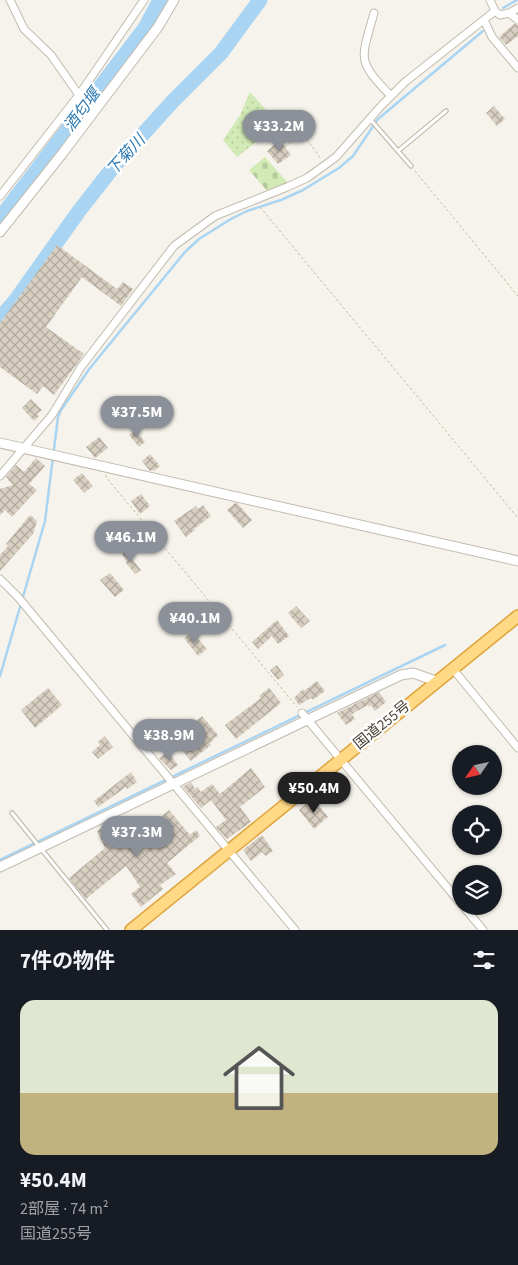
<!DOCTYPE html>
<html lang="ja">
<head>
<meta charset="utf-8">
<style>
	body { margin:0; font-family:"Source Sans 3","Noto Sans JP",sans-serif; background:#242831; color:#f1f3f6; height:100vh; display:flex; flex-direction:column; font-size:19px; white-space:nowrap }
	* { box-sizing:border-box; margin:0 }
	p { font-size:16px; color:#9ea1a6 }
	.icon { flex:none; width:28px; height:28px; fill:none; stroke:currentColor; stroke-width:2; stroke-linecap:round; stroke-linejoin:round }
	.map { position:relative; height:930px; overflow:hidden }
	.details { display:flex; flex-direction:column; background:#171b24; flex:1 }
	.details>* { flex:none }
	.needle { width:32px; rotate:236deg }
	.fabs { position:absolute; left:452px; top:745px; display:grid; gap:10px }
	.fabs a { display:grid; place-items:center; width:50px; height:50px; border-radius:50%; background:#171b24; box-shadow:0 1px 4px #0004; font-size:25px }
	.price { position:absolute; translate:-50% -42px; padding:0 11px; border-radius:18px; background:#8c9099; color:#fff; font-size:16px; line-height:32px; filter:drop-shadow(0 1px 2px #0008) }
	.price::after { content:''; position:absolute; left:50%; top:30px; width:15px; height:11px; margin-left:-8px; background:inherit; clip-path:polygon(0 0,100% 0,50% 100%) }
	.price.active { background:#222; color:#fff }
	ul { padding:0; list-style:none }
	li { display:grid; align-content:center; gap:10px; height:265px; padding:0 20px }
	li+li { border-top:1px solid #363941 }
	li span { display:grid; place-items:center; height:155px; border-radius:15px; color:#555 }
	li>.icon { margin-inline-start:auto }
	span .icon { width:90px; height:90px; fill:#fffc; stroke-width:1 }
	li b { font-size:21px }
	h2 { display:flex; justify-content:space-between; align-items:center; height:60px; padding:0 20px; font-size:21px }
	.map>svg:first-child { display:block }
	.cemetery { fill:url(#cemetery-stones) }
	.park { fill:url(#park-dots) }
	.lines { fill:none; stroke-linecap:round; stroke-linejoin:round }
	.stream { stroke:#a9d4f2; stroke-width:2.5 }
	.river { stroke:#a9d4f2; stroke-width:15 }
	.building { fill:url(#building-cross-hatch) }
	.service-casing { stroke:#c2bbae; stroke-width:5.5 }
	.minor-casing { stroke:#c2bbae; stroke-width:9 }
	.tertiary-casing { stroke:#c2bbae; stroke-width:11 }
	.trunk-casing { stroke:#e0a43c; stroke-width:14 }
	.path { stroke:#c4b79f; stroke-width:1; stroke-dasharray:2.5 2.5; stroke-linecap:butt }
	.service { stroke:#fff; stroke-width:3 }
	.minor { stroke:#fff; stroke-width:7 }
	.tertiary { stroke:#fff; stroke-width:9 }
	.trunk { stroke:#ffd985; stroke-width:11 }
	.labels { text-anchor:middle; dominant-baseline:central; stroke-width:5; stroke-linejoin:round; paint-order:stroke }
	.street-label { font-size:15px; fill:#4b4439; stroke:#fff }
	.water-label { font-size:16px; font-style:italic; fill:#2e7ab2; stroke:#fff }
</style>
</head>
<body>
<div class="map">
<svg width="518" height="930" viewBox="0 0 518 930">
	<defs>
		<pattern id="cemetery-stones" width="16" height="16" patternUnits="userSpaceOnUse" patternTransform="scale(1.25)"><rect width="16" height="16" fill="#d2eab5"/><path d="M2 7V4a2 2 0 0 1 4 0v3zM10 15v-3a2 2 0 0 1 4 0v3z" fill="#b6ca9c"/></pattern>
		<pattern id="park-dots" width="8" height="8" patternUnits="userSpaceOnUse" patternTransform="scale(1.25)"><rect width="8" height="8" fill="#d2eab5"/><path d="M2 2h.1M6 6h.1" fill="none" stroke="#b6ca9c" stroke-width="1.8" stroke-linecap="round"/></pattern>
		<pattern id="building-cross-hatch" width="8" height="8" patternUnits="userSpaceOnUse" patternTransform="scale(1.25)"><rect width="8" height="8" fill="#d8cfc1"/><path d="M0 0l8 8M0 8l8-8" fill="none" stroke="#b1aa9e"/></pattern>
	</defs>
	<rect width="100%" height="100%" fill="#f6f3ec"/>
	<path class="cemetery" d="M265,157L289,184L269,193L249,170Z"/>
	<path class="park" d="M250,92L279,124L237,157L223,140L240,115Z"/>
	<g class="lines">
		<path class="stream" d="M503,8L517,0
			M0,676L45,521L58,417L61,410L90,368L185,252L199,239L231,219L247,211L281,200L303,190L339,168L353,156L378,119L483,31
			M0,860L445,645"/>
		<path class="river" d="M0,218L145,28L160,0
			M0,318L15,301L79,211L115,165L173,101L221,53L260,0"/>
	</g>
	<path class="building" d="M514,24L518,25V36L506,45L499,37Z
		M494,106L505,119L497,126L486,113Z
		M280,140L291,155L278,164L267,151Z
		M57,245L117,289L123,282L133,289L121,306L82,277L46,327L84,354L54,395L43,386L37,394L0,367V323Z
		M31,399L42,410L37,414L39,416L34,421L22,408Z
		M136,430L145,442L139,447L129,435Z
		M99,437L108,448L95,458L86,447Z
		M150,454L160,466L154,471L152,470L150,471L142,461Z
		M36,458L45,466L29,484L37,490L12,517L5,510L0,515V489L13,485L6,477L16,465L24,472Z
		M82,473L93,486L84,493L73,480Z
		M141,494L150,506L140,514L131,501Z
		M235,503L238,504L252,520L243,528L227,510Z
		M203,505L211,516L194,529L195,530L186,537L174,521L196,506L198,509Z
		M30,515L37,521L33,534L0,571V555L8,546L6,544Z
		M126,551L141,570L135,574L126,563L127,562L122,554Z
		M110,573L124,590L115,597L100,580Z
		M296,606L310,621L301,628L288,613Z
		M277,620L289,636L278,644L272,636L258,649L252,642Z
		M192,632L207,649L198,656L184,638Z
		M277,665L284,675L278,680L270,670Z
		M317,681L325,691L313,700L311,698L299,705L294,698L303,689L304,691Z
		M48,688L62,705L35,728L21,710Z
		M269,688L281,703L236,739L225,725L261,698L259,696Z
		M379,692L386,702L375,711L371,705L369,707L368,705L352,714L355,719L346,725L337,713Z
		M202,716L218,735L210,743L211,745L191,761L175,742L182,734L181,733Z
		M105,736L113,747L98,759L92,752L100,745L98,742Z
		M168,752L178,765L171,770L159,758Z
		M251,768L265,787L240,807L251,822L227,839L216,827L226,820L211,800L201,808L183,787L191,782L195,789L197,787L201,792L212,784L220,794Z
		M131,772L137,782L127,789L126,787L98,807L94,801Z
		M313,798L328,817L314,829L299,810Z
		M169,810L190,835L196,830L200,836L167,863L176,874L160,885L163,889L141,907L131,894L140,887L126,866L86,899L69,878L105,848L97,831L109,825L116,839L120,836L126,842L134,834L136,836Z
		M262,835L273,851L266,856L262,852L251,861L243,850Z"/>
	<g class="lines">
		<g class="service-casing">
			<path id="service" d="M370,119L411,166
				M398,151L446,111
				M12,813L107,930"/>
		</g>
		<g class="minor-casing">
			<path id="minor" d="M10,0L24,29L51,55L79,95
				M490,0L495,11L500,15L509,13L518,8
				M374,13C361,60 356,60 391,96
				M509,13L518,20
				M484,20L492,37L518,68
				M0,196L79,95L144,0
				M0,476L52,415L81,367L174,246L215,216L287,187L307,178L336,157L381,106L405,82L495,11
				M0,579L18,597L295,930
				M452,668L518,748
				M302,713L461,904
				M463,906L483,930"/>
		</g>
		<g class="tertiary-casing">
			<path id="tertiary" d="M0,232L62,154L158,27L174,0
				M0,443L518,561
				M0,867L401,675L413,673L436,681"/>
		</g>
		<g class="trunk-casing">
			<path id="trunk" d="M131,930L518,616"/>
		</g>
		<path class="path" d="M285,147L302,133L321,159
			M415,171L518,296
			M260,207L518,518
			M106,475V477L297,707"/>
		<use href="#service" class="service"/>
		<use href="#minor" class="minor"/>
		<use href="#tertiary" class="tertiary"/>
		<use href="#trunk" class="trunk"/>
	</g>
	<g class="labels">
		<g class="street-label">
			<text transform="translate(382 725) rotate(-39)">国道255号</text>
		</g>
		<g class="water-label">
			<text transform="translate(82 110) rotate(-53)">酒匂堰</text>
			<text transform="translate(126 155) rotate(-48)">下菊川</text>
		</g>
	</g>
</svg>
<div class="fabs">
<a><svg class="needle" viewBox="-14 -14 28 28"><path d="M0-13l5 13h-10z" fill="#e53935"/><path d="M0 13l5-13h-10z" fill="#9ea1a6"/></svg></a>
<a><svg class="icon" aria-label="locate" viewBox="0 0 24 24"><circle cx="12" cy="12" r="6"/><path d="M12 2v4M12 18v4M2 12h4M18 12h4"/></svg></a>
<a><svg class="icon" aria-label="layers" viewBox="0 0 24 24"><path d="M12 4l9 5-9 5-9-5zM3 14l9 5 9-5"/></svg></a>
</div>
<b class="price" style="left:279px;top:152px">¥33.2M</b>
<b class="price" style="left:137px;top:438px">¥37.5M</b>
<b class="price" style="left:131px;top:563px">¥46.1M</b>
<b class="price" style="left:195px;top:644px">¥40.1M</b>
<b class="price" style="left:169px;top:761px">¥38.9M</b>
<b class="price active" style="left:314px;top:814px">¥50.4M</b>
<b class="price" style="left:137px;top:858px">¥37.3M</b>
</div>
<section class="details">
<h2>7件の物件<svg class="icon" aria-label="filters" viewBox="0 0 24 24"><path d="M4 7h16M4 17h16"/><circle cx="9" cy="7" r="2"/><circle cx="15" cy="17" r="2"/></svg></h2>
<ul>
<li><span style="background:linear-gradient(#dfe7d0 60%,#c2b280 0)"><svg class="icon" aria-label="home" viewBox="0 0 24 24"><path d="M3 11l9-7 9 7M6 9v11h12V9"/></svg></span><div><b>¥50.4M</b><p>2部屋 · 74 m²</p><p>国道255号</p></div></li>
</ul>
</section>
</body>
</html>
